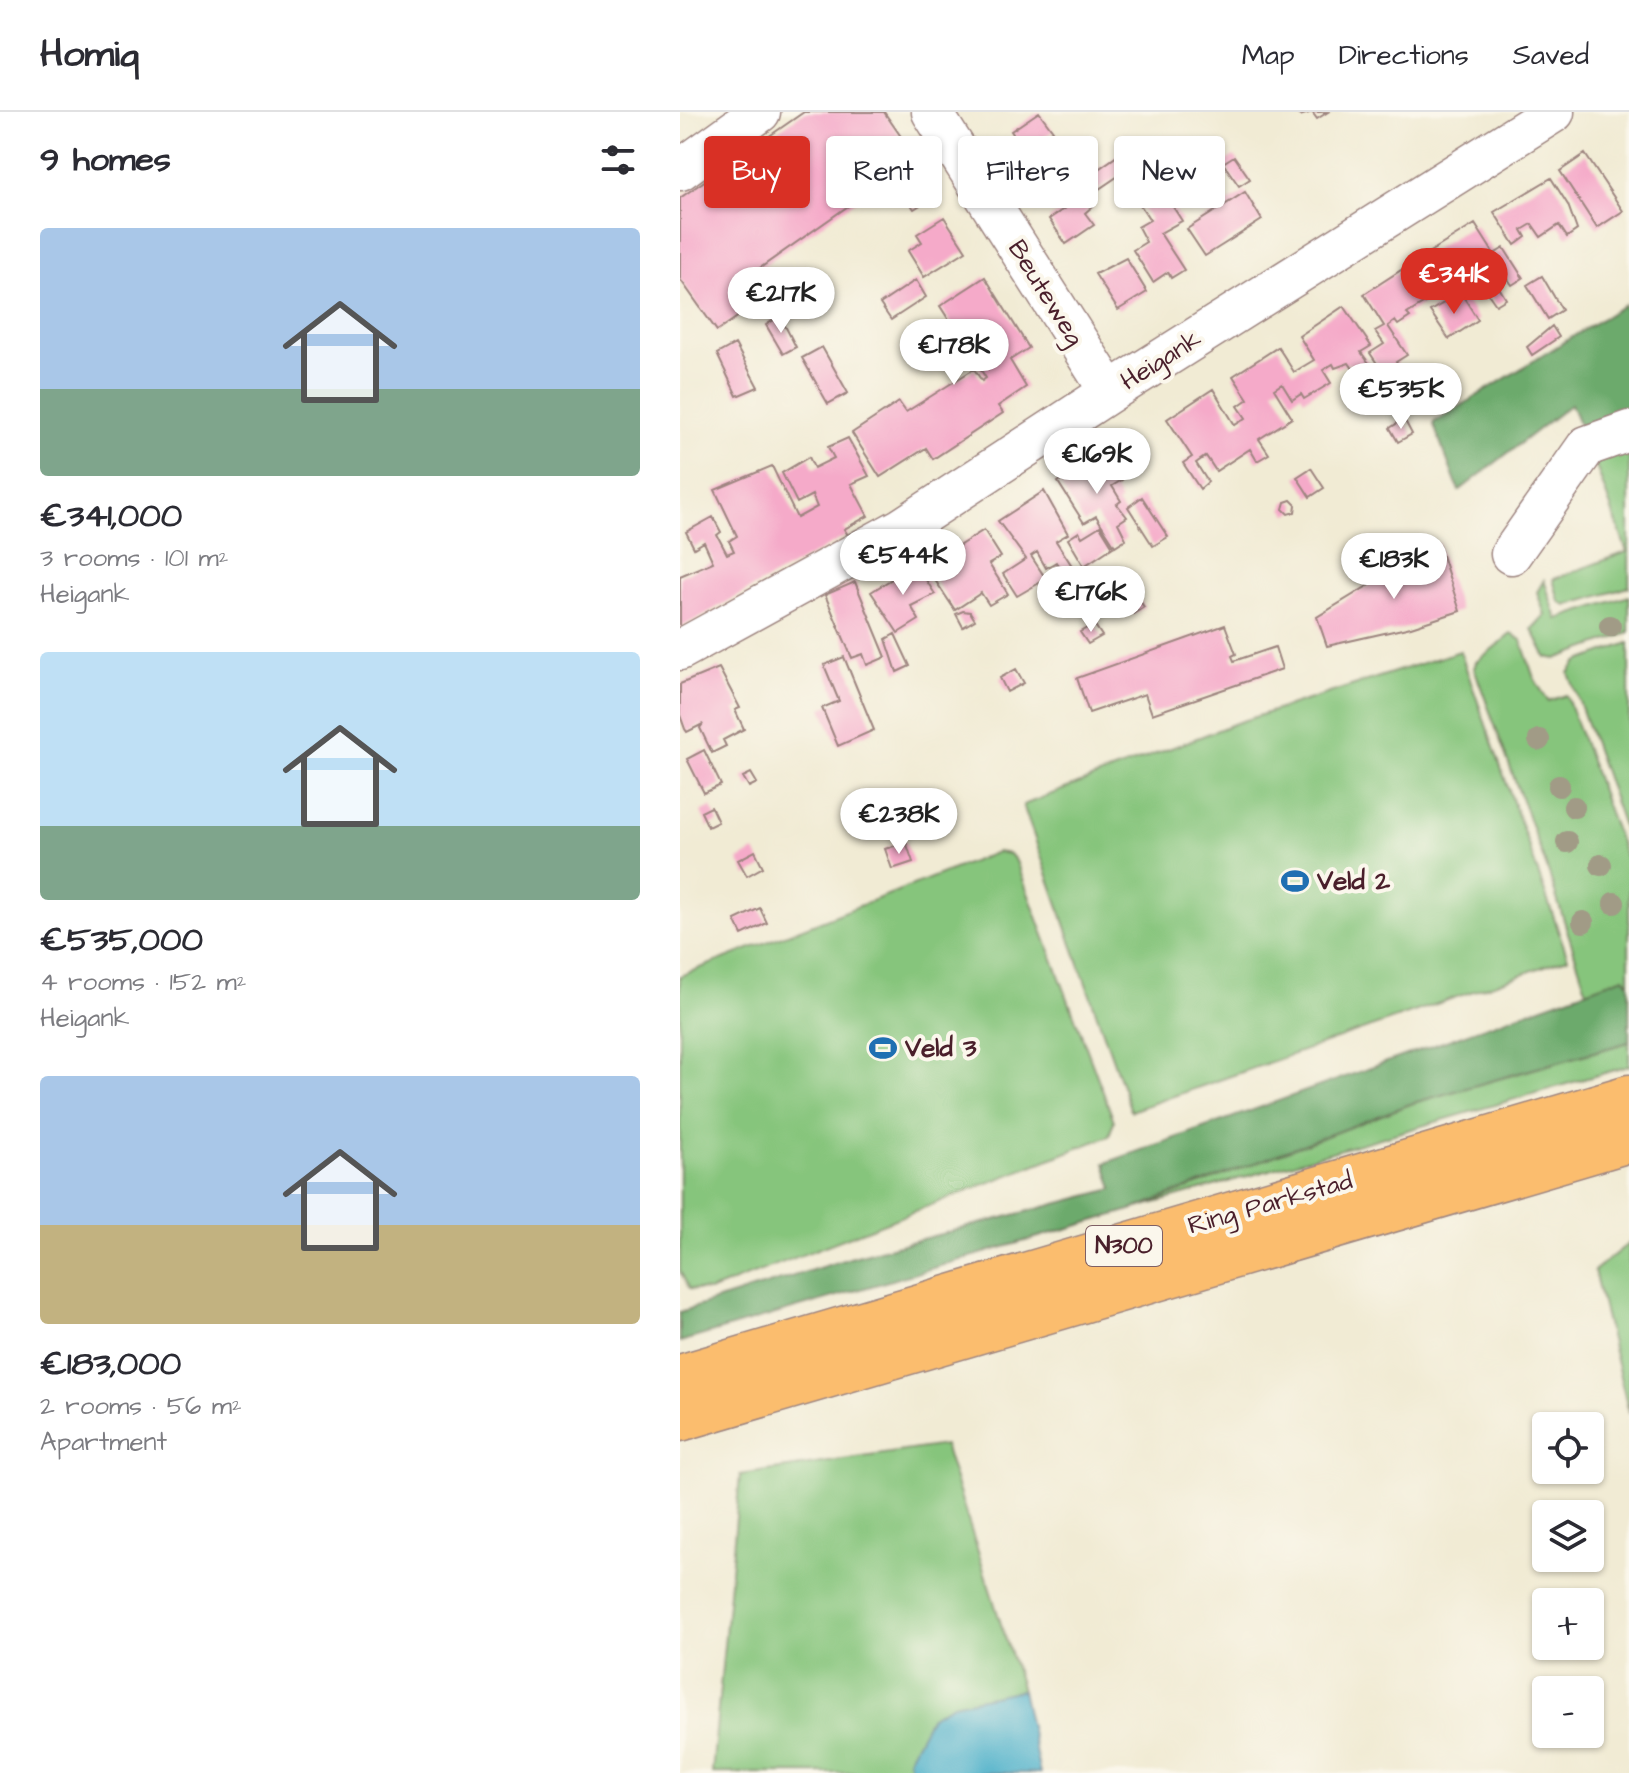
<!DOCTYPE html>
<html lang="en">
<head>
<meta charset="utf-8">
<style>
	body { margin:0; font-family:"Architects Daughter",sans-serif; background:#f7f7f7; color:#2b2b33; height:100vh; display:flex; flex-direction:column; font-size:30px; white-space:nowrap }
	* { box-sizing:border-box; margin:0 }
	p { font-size:26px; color:#7c7c81 }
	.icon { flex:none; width:44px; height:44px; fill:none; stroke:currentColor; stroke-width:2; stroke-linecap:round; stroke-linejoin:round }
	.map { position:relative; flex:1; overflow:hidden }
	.sheet { display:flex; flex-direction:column; background:#fff; width:680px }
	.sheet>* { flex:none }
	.guide { position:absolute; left:24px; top:24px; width:760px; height:72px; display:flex; gap:16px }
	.buttons { position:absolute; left:852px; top:1300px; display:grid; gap:16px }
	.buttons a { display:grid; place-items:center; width:72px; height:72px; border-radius:8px; background:#fff; box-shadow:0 2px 6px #0004; font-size:40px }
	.price { position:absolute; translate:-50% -68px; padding:0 18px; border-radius:28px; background:#fff; color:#222; font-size:26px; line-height:52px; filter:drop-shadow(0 2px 4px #0008) }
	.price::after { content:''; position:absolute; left:50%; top:48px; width:24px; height:18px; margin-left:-12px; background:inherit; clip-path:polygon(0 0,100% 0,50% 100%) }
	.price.selected { background:#d93025; color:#fff }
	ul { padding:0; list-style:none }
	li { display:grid; align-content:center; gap:16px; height:424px; padding:0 40px }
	li span { display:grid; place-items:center; height:248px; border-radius:8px; color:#555 }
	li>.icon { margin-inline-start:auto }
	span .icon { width:144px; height:144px; fill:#fffc; stroke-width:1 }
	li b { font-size:34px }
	h2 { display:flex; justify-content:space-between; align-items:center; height:96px; padding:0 40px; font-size:34px }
	.pill { padding:0 28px; border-radius:8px; background:#fff; box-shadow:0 2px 6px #0004; font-size:28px; line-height:72px }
	.pill.selected { background:#d93025; color:#fff }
	header { display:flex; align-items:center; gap:48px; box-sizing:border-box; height:112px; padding:0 40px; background:#fff; border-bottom:2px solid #e1e1e2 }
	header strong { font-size:38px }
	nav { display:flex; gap:44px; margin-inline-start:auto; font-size:28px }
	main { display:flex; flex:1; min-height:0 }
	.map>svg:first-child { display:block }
	.green { fill:#86c57c; stroke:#687254; stroke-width:2 }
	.forest { fill:#6caa6c; stroke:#5b644c; stroke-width:2 }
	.water { fill:#4aafc9; stroke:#4a677a; stroke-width:2 }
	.building { fill:#f5aac9 }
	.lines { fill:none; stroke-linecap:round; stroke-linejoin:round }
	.minor-casing { stroke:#9e8580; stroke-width:43 }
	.highway-casing { stroke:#9e8580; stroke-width:47 }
	.minor { stroke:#fff; stroke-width:40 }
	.highway { stroke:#fbbd6e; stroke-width:44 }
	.tree { fill:#a19b86 }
	.labels { text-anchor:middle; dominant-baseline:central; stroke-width:8; stroke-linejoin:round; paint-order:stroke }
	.shield { fill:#fbf7ec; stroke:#7f6065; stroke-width:2 }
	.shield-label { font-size:24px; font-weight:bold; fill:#4a1f2b }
	.street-label { font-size:26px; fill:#4a1f2b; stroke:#fbf7ec }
	.poi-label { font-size:26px; font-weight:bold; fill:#4a1f2b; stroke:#fbf7ec; text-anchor:start }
</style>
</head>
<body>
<header>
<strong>Homiq</strong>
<nav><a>Map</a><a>Directions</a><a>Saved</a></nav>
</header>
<main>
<section class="sheet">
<h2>9 homes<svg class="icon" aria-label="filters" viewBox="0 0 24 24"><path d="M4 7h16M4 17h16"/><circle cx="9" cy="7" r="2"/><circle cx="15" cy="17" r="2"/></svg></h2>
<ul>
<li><span style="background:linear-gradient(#a9c7e8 65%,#7fa58c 0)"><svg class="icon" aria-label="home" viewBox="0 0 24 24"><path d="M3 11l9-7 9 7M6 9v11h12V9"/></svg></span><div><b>€341,000</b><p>3 rooms · 101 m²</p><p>Heigank</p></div></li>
<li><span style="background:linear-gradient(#bfe0f5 70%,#7fa58c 0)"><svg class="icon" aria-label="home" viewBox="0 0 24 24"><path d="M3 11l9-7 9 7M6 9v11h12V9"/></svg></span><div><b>€535,000</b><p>4 rooms · 152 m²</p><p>Heigank</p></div></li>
<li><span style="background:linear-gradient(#a9c7e8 60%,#c2b280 0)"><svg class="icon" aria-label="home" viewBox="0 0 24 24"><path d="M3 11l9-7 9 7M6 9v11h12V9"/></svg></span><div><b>€183,000</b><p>2 rooms · 56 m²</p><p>Apartment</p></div></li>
</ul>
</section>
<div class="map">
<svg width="949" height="1661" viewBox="0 0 949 1661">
	<rect width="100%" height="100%" fill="#fbf7ec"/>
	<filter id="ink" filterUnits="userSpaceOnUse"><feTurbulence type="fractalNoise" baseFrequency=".0125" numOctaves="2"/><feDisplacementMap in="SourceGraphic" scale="16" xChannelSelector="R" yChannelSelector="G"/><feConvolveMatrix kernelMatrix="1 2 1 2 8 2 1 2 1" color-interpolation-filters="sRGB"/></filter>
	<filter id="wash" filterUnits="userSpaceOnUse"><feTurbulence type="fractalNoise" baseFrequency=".006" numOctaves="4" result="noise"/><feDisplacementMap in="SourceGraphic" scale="32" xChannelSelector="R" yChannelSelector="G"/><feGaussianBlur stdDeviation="1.8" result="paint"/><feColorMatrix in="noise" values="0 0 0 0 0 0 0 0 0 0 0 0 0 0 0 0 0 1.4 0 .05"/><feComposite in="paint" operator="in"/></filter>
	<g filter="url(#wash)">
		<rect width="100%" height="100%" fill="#f1ebd4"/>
		<path class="green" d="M949,330V475L886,494L879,489L873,467L947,440L912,343Z
			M864,468L877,507L949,484V521L876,547L866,545L852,517L865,503L857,480Z
			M831,522L841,528L854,566L868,589L886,583L949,755V871L944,865L907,880L869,762L794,556L796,550Z
			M949,531V731L889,561L897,550Z
			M780,539L888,846L451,999L343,693L556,611Z
			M317,740L330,742L336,749L434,1009L429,1024L29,1179L9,1177L0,1159V864Z
			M949,930V954L451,1098L733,991Z
			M949,1131V1301L914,1159Z
			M264,1333L342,1578L273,1592L228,1647L231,1661H32L60,1363Z"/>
		<path class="forest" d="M944,193L949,205V298L900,314L891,292L779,379L753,311Z
			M944,865L949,871V930L733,991L451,1098L0,1230V1200L173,1145L433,1077L425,1051Z"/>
		<path class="water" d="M342,1578L360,1661H231L228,1647L251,1604L273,1592Z"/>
		<g id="blocks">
			<path class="building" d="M124,0H204L260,81L234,97L211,64L53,175L69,197L37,219L0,167V86Z
				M359,0L373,19L365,24L381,48L386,44L382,38L399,26L415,50L389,68L381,56L369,64L372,69L360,76L357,72L348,78L325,46L342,35L331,19Z
				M614,0H648L637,7L632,0L620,4Z
				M440,42L450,56L416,79L407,65Z
				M905,42L943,99L917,116L880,59Z
				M554,44L570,67L559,74L543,51Z
				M871,66L888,93L897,118L887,125L879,113L861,125L852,112L842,118L846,125L835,133L814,100Z
				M483,79L502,109L480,121L504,158L491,166L488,160L473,170L453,138L466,130L458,115L470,108L457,88L468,80L472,86Z
				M565,80L582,108L525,144L507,117Z
				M406,82L413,94L405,101L414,113L386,132L369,107Z
				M264,105L286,139L244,165L228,139L242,130L237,122Z
				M795,112L814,142L824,136L843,166L832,173L822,158L812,164L826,187L816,193L791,157L768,171L748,141Z
				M446,146L467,180L438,198L415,162Z
				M729,153L751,187L727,202L730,205L718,213L715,209L708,214L727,243L716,250L728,268L714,277L690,241L704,232L695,219L704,214L684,182Z
				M862,164L882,198L868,207L847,173Z
				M305,165L349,236L330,248L346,275L318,294L323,301L253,347L246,336L200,365L172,321L219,290L226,300L294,257L302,269L306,266L260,194Z
				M236,168L246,185L211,208L200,192Z
				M781,181L798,208L769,227L750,199Z
				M664,194L691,234L681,240L691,254L678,264L669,251L655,256L653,252L643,258L651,271L624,287L621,282L612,288L602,272L594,277L612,306L579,327L589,342L577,349L570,337L536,359L526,344L516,351L528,370L520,377L503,351L512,345L487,307L533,277L555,313L566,306L558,294L568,287L553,264L598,235L614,260L634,248L619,224Z
				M100,204L116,235L103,242L86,213Z
				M872,214L879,225L852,243L847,235Z
				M55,232L78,275L57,284L37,242Z
				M142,235L168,281L148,292L122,246Z
				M724,307L732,322L718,330L710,316Z
				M168,326L189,364L171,372L188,404L164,417L168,423L0,516V464L33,450L24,430L14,436L6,420L33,405L41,420L37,423L47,442L54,439L49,429L57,424L35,378L92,354L117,406L137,395L132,383L117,391L102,361L129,345L134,356L154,346L148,335Z
				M424,341L442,368L432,374L441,389L437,392L447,405L438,411L446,427L435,434L416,404L404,411L378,370Z
				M631,356L644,376L630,385L617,365Z
				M364,379L388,422L376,429L405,474L395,480L376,450L366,456L357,440L351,444L366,467L337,484L323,462L346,447L318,409Z
				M462,385L488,425L473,434L448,395Z
				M611,388L616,393L615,400L608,402L603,397L605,390Z
				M420,414L433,435L404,454L388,427L399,420L402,425Z
				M304,418L321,445L309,452L328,482L309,493L301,481L275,498L255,468L267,461L258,447Z
				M758,431L780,499L731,515L647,534L637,505Z
				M236,452L255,482L231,494L239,508L218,521L191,480Z
				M175,470L206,545L187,553L183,542L172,546L145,483Z
				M456,483L464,495L453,502L445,491Z
				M283,499L290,500L295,508L283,515L276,502Z
				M414,512L422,524L408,532L400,520Z
				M545,513L556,542L552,544L554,549L595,535L602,557L472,602L465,582L409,601L397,566Z
				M215,522L230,554L217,560L206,527Z
				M164,545L194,618L158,634L142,596L159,589L144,553Z
				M39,556L60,596L55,598L64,617L43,628L46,634L32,641L20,616L23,612L7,620L5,617L0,603V572Z
				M336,557L344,571L327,580L320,566Z
				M24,638L41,673L24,681L7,647Z
				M71,661L77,671L69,675L63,665Z
				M31,695L38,710L28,715L21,700Z
				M226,730L233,750L212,757L205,737Z
				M75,739L83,755L67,764L58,748Z
				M80,796L87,811L62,823L55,808Z"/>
		</g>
	</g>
	<g filter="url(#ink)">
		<use href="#blocks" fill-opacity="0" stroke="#9e8580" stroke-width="2"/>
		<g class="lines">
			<g class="minor-casing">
				<path id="minor" d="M252,0L430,280
					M0,58L80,0
					M831,442L907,334L949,319
					M0,538L222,416L430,280L874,0"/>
			</g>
			<g class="highway-casing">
				<path id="highway" d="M0,1265L949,985
					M0,1307L949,1028"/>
			</g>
			<use href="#minor" class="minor"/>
			<use href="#highway" class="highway"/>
		</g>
		<g class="tree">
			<circle cx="930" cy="514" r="11"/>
			<circle cx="859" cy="628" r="11"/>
			<circle cx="879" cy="674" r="11"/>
			<circle cx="894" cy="695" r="11"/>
			<circle cx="887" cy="730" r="11"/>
			<circle cx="921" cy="753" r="11"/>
			<circle cx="934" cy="791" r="11"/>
			<circle cx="903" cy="810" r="11"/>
		</g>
	</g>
	<defs>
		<g id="stadium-bare" transform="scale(2.16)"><path d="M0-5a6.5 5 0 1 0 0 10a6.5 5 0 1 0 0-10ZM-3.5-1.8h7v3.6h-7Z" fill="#1f6fb2" stroke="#fbf7ec" stroke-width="2.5" paint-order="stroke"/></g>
	</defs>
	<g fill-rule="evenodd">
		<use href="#stadium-bare" x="615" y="769"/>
		<use href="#stadium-bare" x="203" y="936"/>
	</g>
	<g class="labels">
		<rect class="shield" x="406" y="1114" width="76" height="40" rx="6"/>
		<g class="shield-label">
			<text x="444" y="1134">N300</text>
		</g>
		<g class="street-label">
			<text transform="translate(366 181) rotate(58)">Beuteweg</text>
			<text transform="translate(481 248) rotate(-32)">Heigank</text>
			<text transform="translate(590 1091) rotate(-16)">Ring Parkstad</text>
		</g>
		<g class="poi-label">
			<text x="637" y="769">Veld 2</text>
			<text x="225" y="936">Veld 3</text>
		</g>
	</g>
</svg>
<div class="buttons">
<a><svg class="icon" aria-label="locate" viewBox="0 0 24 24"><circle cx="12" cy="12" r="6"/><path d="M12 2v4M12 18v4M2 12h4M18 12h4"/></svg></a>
<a><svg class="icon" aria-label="layers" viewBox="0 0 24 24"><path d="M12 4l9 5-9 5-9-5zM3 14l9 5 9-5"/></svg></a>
<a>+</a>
<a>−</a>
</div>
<b class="price selected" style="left:774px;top:204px">€341K</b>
<b class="price" style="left:101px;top:223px">€217K</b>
<b class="price" style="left:274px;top:275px">€178K</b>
<b class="price" style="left:721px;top:319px">€535K</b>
<b class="price" style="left:417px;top:384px">€169K</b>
<b class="price" style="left:223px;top:485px">€544K</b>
<b class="price" style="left:714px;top:489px">€183K</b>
<b class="price" style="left:411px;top:522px">€176K</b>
<b class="price" style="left:219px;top:744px">€238K</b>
<div class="guide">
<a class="pill selected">Buy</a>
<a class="pill">Rent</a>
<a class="pill">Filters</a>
<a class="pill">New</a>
</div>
</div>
</main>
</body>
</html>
